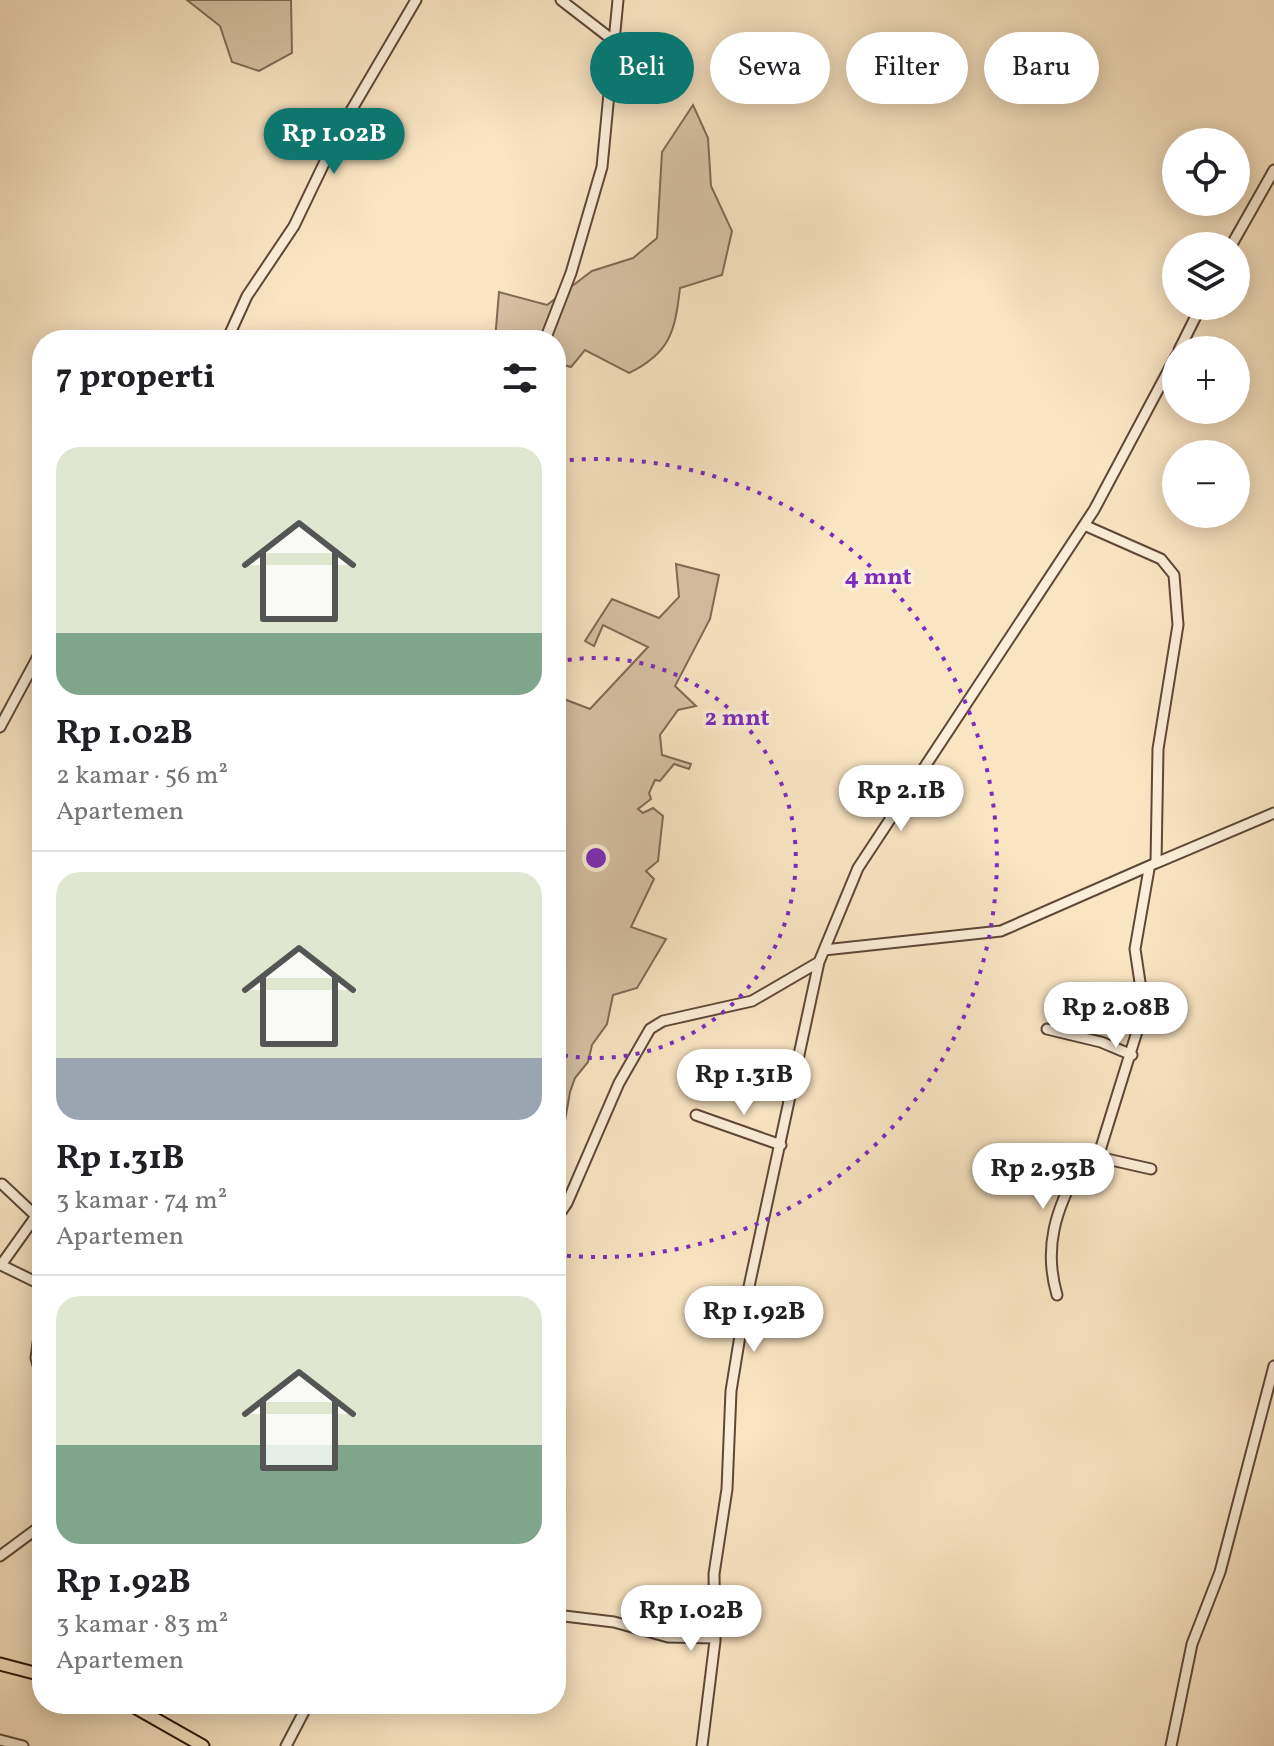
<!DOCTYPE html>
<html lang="id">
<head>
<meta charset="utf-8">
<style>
	body { margin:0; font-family:Vollkorn,serif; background:#f6f6f6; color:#202124; height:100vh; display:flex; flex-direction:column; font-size:30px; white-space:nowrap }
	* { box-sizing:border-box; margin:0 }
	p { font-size:26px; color:#757577 }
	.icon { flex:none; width:44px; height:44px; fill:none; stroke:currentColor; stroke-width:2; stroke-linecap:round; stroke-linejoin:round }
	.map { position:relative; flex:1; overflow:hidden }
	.details { position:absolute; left:32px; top:330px; width:534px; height:1384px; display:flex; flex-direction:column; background:#fff; border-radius:32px; box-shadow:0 4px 20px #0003 }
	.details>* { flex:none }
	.banner { position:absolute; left:590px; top:32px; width:564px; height:72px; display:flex; gap:16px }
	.controls { position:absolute; left:1162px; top:128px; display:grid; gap:16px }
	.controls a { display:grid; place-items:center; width:88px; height:88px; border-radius:50%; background:#fff; box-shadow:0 4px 20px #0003; font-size:40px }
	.price { position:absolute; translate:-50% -68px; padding:0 18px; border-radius:28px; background:#fff; color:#222; font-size:26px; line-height:52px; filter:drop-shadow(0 2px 4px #0008) }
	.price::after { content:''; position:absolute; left:50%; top:48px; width:24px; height:18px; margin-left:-12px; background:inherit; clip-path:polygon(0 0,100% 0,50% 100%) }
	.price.selected { background:#0f766e; color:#fff }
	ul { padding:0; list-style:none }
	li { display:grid; align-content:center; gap:16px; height:424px; padding:0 24px }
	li+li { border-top:2px solid #e0e0e0 }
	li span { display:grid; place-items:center; height:248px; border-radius:24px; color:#555 }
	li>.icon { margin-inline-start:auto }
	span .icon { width:144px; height:144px; fill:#fffc; stroke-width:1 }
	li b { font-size:34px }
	h2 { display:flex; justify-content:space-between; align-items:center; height:96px; padding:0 24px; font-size:34px }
	.pill { padding:0 28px; border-radius:36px; background:#fff; box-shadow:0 4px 20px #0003; font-size:28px; line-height:72px }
	.pill.selected { background:#0f766e; color:#fff }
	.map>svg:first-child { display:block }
	.green { fill:#d7c1a3; stroke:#816a56; stroke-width:2 }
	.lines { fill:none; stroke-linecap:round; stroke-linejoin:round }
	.stream { stroke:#7d6552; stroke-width:2 }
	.minor-casing { stroke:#5f4737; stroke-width:13 }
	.major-casing { stroke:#2b1208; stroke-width:15 }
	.minor { stroke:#fceed8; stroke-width:9 }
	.major { stroke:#fae5c3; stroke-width:11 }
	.ring { fill:none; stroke:#7b2cbf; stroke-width:4; stroke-dasharray:4 8 }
	.centre { fill:#7b2cbf; stroke:#fceed8; stroke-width:4 }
	.ring-label { font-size:24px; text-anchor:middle; font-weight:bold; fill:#7b2cbf; stroke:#fceed8; stroke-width:7; stroke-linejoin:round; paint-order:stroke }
</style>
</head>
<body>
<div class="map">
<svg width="1274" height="1746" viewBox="0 0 1274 1746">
	<rect width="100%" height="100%" fill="#fae5c3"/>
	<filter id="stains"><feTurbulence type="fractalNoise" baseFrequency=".0025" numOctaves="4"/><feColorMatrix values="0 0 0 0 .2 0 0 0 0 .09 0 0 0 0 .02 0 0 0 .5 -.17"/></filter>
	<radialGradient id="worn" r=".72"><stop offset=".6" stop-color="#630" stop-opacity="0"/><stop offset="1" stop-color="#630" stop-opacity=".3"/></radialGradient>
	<path class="green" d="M187,0H291L292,53L259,71L232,62L220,26Z
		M693,105L708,138L711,186L732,231L722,275L680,288C675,332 670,353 629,373L585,350L571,367L556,363V340H495L499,292L547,305L592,271L633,258L657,238L662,152Z
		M676,564L719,575L710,619L675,686L696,706L678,710L660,735L662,755L691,764L689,769L674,764L660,781L655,780L649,793L651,799L638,809L643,813L653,808L663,816L658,861L646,871L654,879L631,927L666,939L637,988L613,995L607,1024L592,1045L588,1062L575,1078L570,1092L561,1144L556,1150V696L590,709L648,647L603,625L594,646L585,641L612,599L659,618L679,597Z"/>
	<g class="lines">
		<path class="stream" d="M0,1735L18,1740"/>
		<g class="minor-casing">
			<path id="minor" d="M614,41L618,0
				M1231,246L1274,170
				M227,340L247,296L294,226L342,126L416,0
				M545,340L571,273L602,167L614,41L561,0
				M1179,350L1201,306
				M0,727L42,649
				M1156,863L1274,813
				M1149,869L1135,949L1144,1009L1098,1157L1151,1169
				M824,950L1001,931L1156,863L1158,749L1178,625L1174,575L1161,559L1084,525
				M1047,1029L1101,1042L1132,1055
				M696,1115L781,1145
				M2,1184L36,1216L1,1265L42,1285
				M556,1219L567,1203L619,1083L650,1029L663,1021L752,1001L819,962L858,868L1094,510L1176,356
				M1057,1295C1043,1247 1056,1209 1080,1165L1098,1157
				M42,1314L36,1358L42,1379
				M0,1556L42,1525
				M556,1615L614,1622L668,1637L715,1638
				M0,1740L23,1746
				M286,1746L308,1704
				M702,1746L715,1641L714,1574L727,1489L731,1391L745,1305L819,962
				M1171,1746L1192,1644L1220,1572L1274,1366"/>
		</g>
		<g class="major-casing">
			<path id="major" d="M0,1664L42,1675
				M129,1704L203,1746"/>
		</g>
		<use href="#minor" class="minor"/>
		<use href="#major" class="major"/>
	</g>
	<g class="ring">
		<path d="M556 662A200 200 0 1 1 556 1054"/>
		<path d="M558 461A399 399 0 1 1 558 1255"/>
	</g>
	<circle cx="596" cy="858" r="12" class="centre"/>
	<g class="ring-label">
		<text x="878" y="584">4 mnt</text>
		<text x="737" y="725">2 mnt</text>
	</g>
	<rect width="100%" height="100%" filter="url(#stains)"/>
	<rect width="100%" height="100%" fill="url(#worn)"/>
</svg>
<div class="controls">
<a><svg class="icon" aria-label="locate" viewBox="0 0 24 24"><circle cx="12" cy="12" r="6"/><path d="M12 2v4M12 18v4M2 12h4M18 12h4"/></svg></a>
<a><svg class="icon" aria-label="layers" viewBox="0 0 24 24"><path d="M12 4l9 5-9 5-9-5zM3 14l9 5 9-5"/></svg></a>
<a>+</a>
<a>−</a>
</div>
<b class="price selected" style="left:334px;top:176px">Rp 1.02B</b>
<b class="price" style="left:901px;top:833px">Rp 2.1B</b>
<b class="price" style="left:1116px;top:1050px">Rp 2.08B</b>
<b class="price" style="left:744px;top:1117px">Rp 1.31B</b>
<b class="price" style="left:1043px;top:1211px">Rp 2.93B</b>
<b class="price" style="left:754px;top:1354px">Rp 1.92B</b>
<b class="price" style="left:691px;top:1653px">Rp 1.02B</b>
<div class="banner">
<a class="pill selected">Beli</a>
<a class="pill">Sewa</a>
<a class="pill">Filter</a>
<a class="pill">Baru</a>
</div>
<section class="details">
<h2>7 properti<svg class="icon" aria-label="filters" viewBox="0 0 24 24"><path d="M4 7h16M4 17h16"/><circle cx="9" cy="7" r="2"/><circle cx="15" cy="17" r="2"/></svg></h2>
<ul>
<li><span style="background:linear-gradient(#dfe7d0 75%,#7fa58c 0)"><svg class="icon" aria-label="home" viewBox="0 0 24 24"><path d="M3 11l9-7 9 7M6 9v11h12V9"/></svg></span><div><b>Rp 1.02B</b><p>2 kamar · 56 m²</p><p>Apartemen</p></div></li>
<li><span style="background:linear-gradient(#dfe7d0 75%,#9aa5b1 0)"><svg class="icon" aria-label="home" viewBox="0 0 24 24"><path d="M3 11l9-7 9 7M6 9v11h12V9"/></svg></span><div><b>Rp 1.31B</b><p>3 kamar · 74 m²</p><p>Apartemen</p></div></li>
<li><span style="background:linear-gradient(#dfe7d0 60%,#7fa58c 0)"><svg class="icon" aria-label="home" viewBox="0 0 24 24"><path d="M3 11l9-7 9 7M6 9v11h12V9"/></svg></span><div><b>Rp 1.92B</b><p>3 kamar · 83 m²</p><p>Apartemen</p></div></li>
</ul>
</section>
</div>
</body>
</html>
